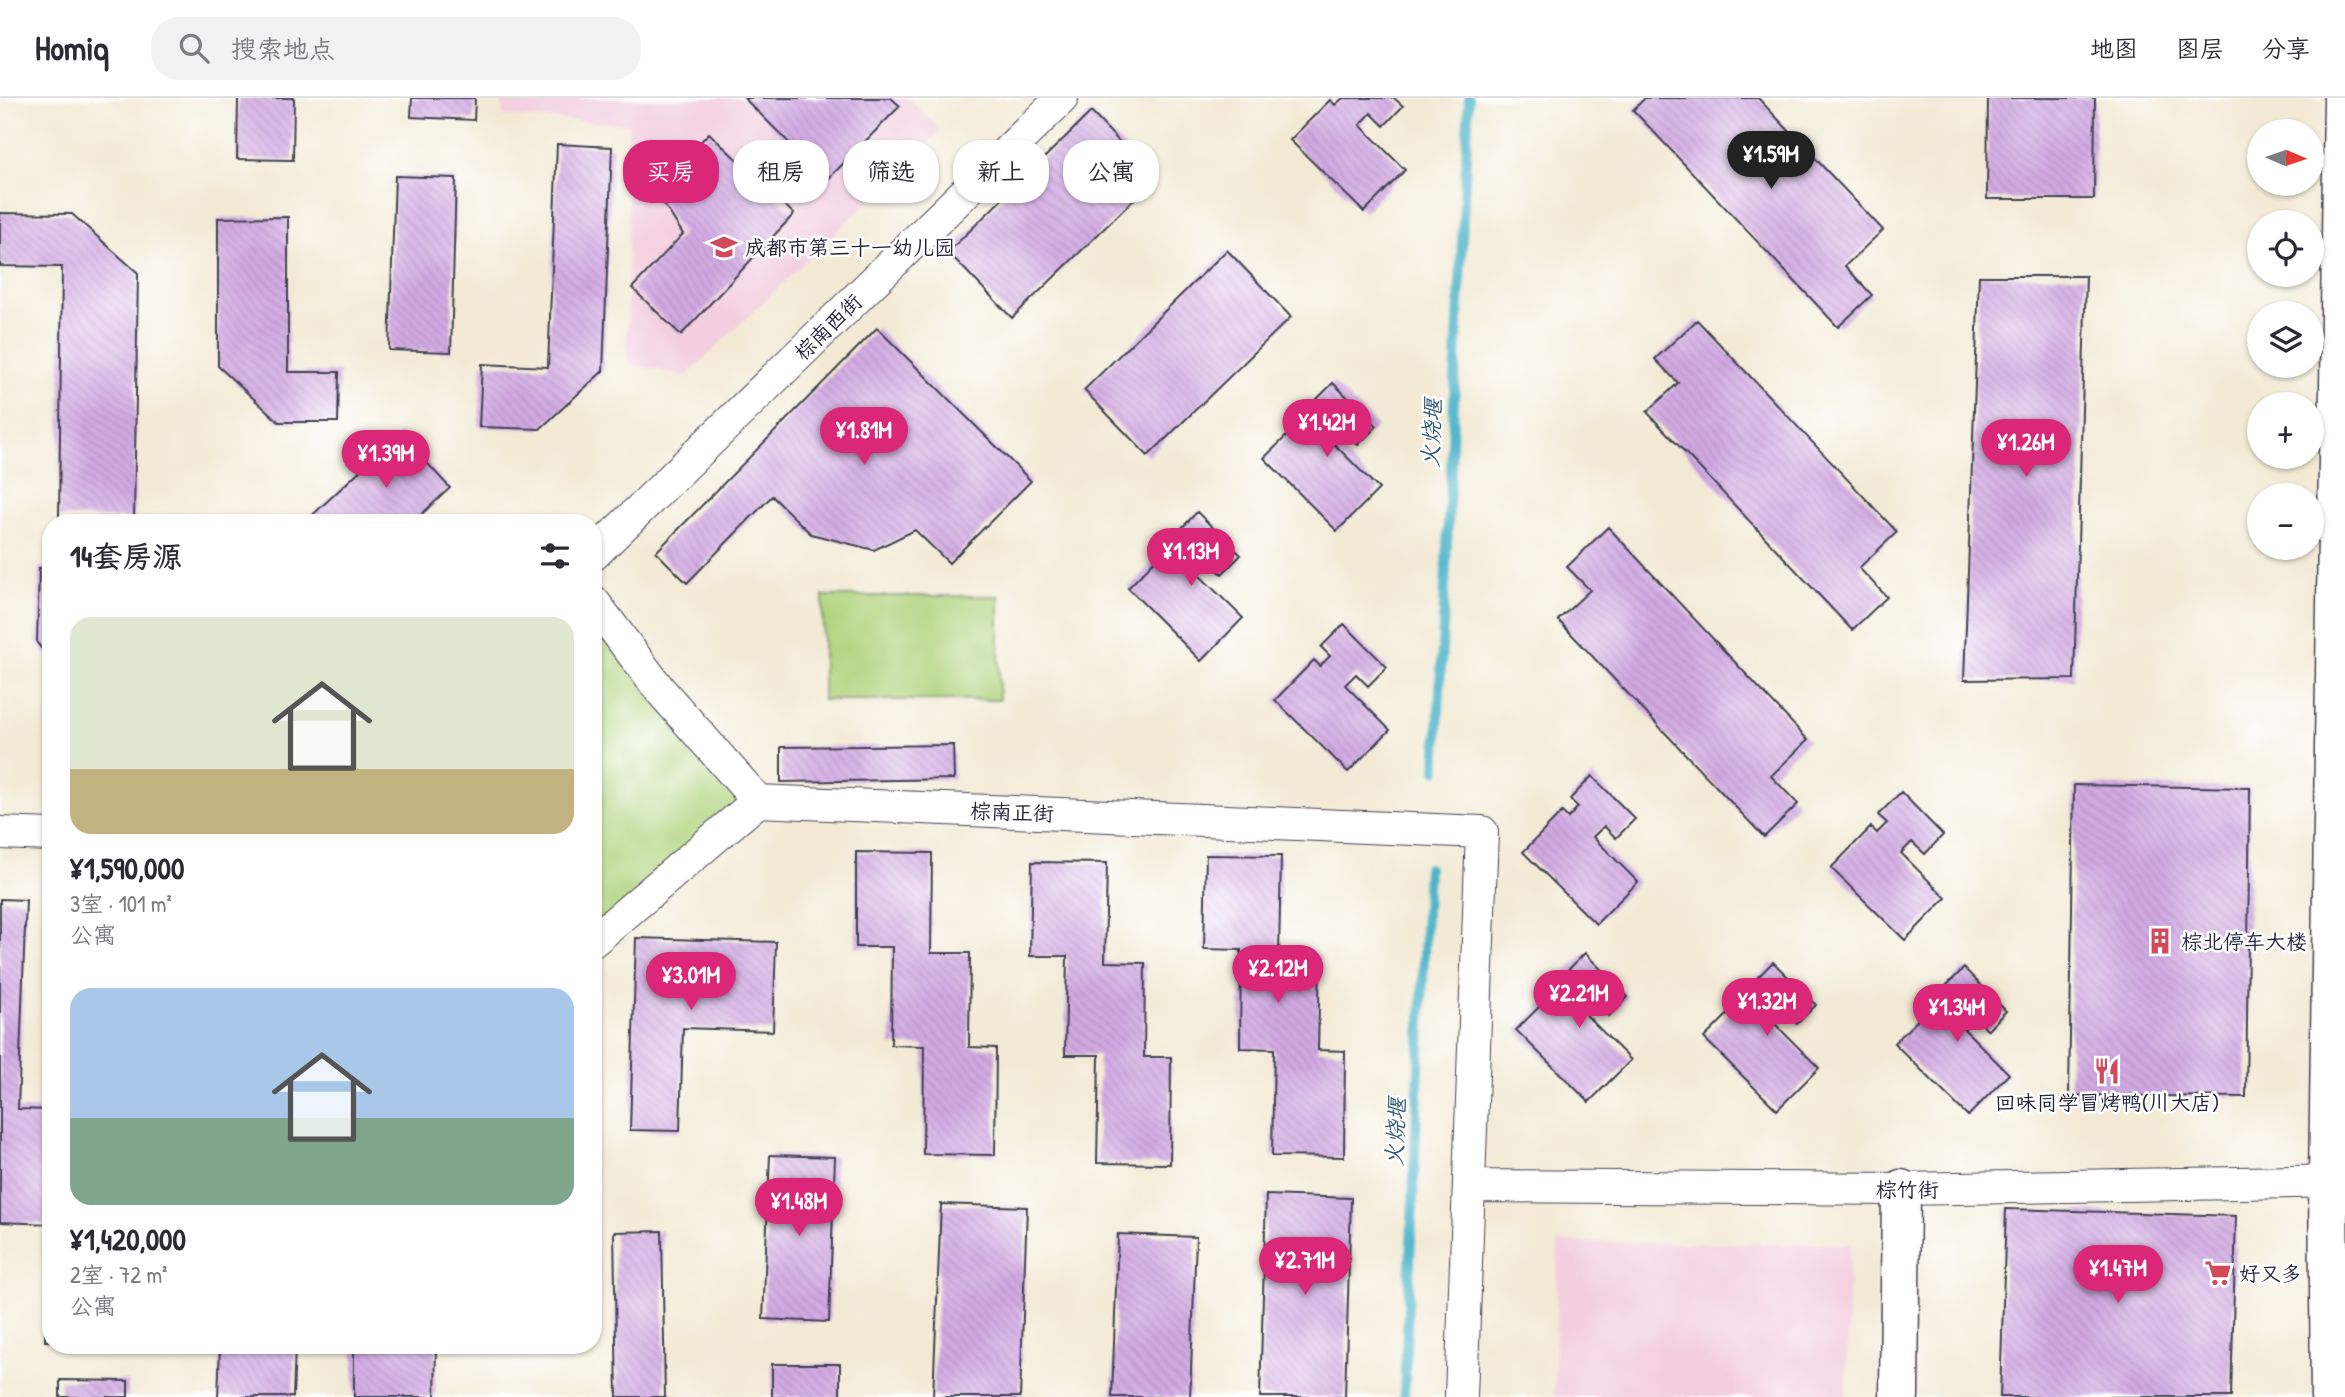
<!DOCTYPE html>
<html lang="zh">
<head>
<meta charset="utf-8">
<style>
	body { margin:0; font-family:"Patrick Hand","LXGW WenKai TC",sans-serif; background:#f2f2f3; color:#2b2b33; height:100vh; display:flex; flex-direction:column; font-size:26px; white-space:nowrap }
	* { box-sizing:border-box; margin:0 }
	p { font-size:23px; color:#7c7c81 }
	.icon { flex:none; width:38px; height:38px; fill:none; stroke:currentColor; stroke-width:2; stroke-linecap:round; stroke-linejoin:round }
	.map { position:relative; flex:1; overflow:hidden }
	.sheet { position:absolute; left:42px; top:416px; width:560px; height:840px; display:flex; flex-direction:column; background:#fff; border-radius:28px; box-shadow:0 2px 5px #0004 }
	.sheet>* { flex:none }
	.banner { position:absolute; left:623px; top:42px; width:665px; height:63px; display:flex; gap:14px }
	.needle { width:46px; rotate:92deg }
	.tools { position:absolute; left:2247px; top:21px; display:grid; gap:14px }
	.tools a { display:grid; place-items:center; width:77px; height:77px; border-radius:50%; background:#fff; box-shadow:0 2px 5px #0004; font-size:35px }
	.price { position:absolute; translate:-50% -60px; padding:0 16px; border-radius:24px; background:#db2777; color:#fff; font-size:23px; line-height:46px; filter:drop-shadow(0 2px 4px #0008) }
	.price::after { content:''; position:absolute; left:50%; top:42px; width:21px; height:16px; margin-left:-10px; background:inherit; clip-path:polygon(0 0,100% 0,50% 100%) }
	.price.on { background:#222; color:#fff }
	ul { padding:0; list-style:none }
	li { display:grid; align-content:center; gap:14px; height:371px; padding:0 28px }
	li span { display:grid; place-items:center; height:217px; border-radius:21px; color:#555 }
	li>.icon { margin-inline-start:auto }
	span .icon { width:126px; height:126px; fill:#fffc; stroke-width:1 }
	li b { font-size:30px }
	h2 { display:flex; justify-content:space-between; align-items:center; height:84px; padding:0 28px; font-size:30px }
	.chip { padding:0 24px; border-radius:28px; background:#fff; box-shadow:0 2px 5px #0004; font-size:24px; line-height:63px }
	.chip.on { background:#db2777; color:#fff }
	header { display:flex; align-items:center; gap:42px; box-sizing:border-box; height:98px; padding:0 35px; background:#fff; border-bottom:2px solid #e1e1e2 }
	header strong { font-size:33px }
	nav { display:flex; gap:38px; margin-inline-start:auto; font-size:24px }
	.search { width:490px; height:63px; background:#f2f2f3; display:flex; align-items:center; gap:18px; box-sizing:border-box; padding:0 24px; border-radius:28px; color:#7c7c81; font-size:26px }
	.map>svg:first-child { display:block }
	.built { fill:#f3cfe0 }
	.park { fill:#afd37c; stroke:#687a5c; stroke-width:2 }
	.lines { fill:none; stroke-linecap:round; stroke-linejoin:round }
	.stream { stroke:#4bb4c9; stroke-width:10 }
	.building { fill:url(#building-back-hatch) }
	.street-casing { stroke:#414052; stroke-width:34 }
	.secondary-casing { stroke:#414052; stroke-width:41 }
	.street { stroke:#fff; stroke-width:32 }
	.secondary { stroke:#fff; stroke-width:38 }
	.labels { text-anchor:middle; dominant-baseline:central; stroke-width:5; stroke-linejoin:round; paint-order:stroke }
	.poi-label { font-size:21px; fill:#22223b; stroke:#fff; text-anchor:start }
	.street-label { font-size:21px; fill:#22223b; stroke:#fff }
	.water-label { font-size:23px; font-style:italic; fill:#325c74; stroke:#fff }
</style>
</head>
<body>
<header>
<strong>Homiq</strong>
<div class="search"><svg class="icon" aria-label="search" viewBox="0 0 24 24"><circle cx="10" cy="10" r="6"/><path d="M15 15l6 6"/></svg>搜索地点</div>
<nav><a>地图</a><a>图层</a><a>分享</a></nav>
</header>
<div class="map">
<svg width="2345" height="1299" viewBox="0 0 2345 1299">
	<defs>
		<pattern id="building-back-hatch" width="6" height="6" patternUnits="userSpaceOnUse" patternTransform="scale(1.75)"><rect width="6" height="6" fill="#d2aae3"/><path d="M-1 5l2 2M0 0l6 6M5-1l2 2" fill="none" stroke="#b492c4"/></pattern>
	</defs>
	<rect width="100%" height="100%" fill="#fff"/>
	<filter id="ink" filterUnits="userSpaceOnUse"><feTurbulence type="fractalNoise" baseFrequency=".0143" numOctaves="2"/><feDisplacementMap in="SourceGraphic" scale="14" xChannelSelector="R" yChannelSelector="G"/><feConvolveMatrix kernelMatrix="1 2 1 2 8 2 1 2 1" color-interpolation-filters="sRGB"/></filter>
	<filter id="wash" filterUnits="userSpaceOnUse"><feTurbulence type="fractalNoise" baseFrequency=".00686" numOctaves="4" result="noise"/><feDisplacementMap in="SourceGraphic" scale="28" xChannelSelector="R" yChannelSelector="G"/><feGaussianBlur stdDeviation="1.57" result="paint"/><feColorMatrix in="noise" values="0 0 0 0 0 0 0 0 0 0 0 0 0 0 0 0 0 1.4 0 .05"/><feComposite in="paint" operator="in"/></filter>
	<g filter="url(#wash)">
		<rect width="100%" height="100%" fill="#f3ead5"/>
		<path class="built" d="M502,0H908L941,33L686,278L627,265L629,26L502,18Z
			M1558,1144L1850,1146L1846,1299H1554Z"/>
		<path class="park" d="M823,498H999V602H823Z
			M593,503L758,703L593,843Z"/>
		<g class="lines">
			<path class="stream" d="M1436,672L1469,0
				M1404,1299L1428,770"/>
		</g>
		<g id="blocks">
			<path class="building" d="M238,0H294L293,62L237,61Z
				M412,0H475L474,22L411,19Z
				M744,0H891L900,8L827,82Z
				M1343,0H1394L1403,8L1384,28L1371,15L1360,27L1405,72L1364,114L1290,42L1330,2L1335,7Z
				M1645,0H1758L1883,132L1845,168L1872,197L1838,229L1633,12Z
				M1988,0H2095L2094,101H1987Z
				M1091,14L1155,81L1012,220L948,154Z
				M709,35L794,116L681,237L632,190L683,136L655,92Z
				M557,46L612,49L603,273L540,331L479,329L482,266L548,269Z
				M395,78L456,80L451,254L389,252Z
				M0,115L72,116L138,175L134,420L59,419L62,169L0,168Z
				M288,119V274H339L338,324H279L218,268V120Z
				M1227,152L1291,219L1148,358L1084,292Z
				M1979,178H2086L2074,581L1964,582Z
				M1697,222L1897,434L1859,470L1887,499L1852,532L1647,314L1678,285L1655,261Z
				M877,230L1031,383L949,465L915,432L874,452L811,436L772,398L687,485L656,454Z
				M1333,285L1377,328L1358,347L1345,334L1334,346L1379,391L1337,433L1264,360L1304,321L1310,326L1320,316L1311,307Z
				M400,335L450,390L412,425H304Z
				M1197,414L1241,457L1222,476L1209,464L1198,476L1243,520L1201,563L1128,490L1167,450L1173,456L1183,446L1175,437Z
				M1608,429L1808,642L1771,678L1798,706L1764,739L1558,522L1590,492L1567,469Z
				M39,470H51V562L37,545Z
				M1344,526L1387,569L1368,588L1356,576L1345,587L1390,632L1348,674L1275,602L1314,562L1320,568L1330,558L1321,549Z
				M953,647L954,681L781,684V649Z
				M1592,678L1635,721L1616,740L1604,728L1593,739L1638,784L1596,826L1523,754L1562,714L1568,720L1578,709L1570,701Z
				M2074,687L2250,690L2246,999L2069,997Z
				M1901,694L1943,737L1925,756L1912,744L1901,755L1946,800L1905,842L1831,770L1871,729L1877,735L1887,725L1878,717Z
				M856,754L932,755L931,855H970L969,949L996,950L995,1057L923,1056L924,948L891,947L892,849H856Z
				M1206,757L1281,758L1279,857L1320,858L1318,952L1345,953L1344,1059L1272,1058L1274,951L1240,950L1241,852L1204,851Z
				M1032,764L1107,765L1105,864L1145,865L1144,959H1171L1170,1066L1097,1065L1099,957H1065L1067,858H1030Z
				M0,801L26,802L18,1011L51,1012V1126L0,1124Z
				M636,840L776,844L773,933L683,930L680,1033L630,1032Z
				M1585,855L1628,899L1609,918L1597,905L1586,917L1631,962L1589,1004L1516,932L1556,892L1561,898L1571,887L1562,878Z
				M1773,864L1816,907L1797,926L1785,913L1774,925L1819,970L1777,1012L1704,940L1744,900L1749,906L1759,895L1751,886Z
				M1964,870L2006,913L1988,932L1975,919L1964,931L2009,976L1968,1018L1894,945L1934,906L1940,911L1950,901L1941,893Z
				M770,1057L835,1059L829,1224L763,1221Z
				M1266,1097L1351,1100L1345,1299H1260Z
				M941,1106L1027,1109L1020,1299H933Z
				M2006,1111L2236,1118L2231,1299H2000Z
				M662,1133L665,1299H617L614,1134Z
				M1118,1136L1196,1139L1190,1299H1112Z
				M49,1141H51V1243H45Z
				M220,1248H295L293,1299H218Z
				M354,1248H436L435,1299H354Z
				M772,1266H840V1299H772Z
				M60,1282L128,1283V1299H60Z"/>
		</g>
	</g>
	<g filter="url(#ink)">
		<use href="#blocks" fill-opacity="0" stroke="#414052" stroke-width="2"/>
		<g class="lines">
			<g class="street-casing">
				<path id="street" d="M593,457L1062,0
					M593,503L660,592L758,703
					M0,735L51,737
					M593,843L758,703L1482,734L1461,1299
					M1470,1088L1901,1091L2345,1083"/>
			</g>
			<g class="secondary-casing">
				<path id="secondary" d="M1899,1299L1901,1091
					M2330,1299L2328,1083L2343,0"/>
			</g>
			<use href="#street" class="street"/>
			<use href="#secondary" class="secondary"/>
		</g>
	</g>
	<defs>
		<g id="school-bare" transform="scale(2.1)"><path d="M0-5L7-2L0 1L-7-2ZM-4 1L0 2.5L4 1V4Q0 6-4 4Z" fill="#d1495b" stroke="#fff" stroke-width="2.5" paint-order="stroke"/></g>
		<g id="building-bare" transform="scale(2.1)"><path d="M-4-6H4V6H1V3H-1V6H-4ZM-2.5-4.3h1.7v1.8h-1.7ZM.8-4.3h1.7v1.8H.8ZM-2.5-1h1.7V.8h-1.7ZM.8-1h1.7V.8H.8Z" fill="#d1495b" stroke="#fff" stroke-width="2.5" paint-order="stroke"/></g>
		<g id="restaurant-bare" transform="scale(2.1)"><path d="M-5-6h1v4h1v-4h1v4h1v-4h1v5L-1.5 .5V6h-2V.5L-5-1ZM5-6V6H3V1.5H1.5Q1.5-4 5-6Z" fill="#d1495b" stroke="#fff" stroke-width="2.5" paint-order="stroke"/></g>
		<g id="supermarket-bare" transform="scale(2.1)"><path d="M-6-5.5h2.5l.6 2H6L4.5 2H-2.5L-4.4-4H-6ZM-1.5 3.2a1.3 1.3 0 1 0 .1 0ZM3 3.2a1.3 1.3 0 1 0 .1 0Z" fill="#d1495b" stroke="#fff" stroke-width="2.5" paint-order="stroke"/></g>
	</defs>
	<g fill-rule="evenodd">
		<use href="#school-bare" x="724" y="149"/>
		<use href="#building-bare" x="2160" y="843"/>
		<use href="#restaurant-bare" x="2107" y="973"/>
		<use href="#supermarket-bare" x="2218" y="1175"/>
	</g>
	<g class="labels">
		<g class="poi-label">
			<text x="745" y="149">成都市第三十一幼儿园</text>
			<text x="2181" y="843">棕北停车大楼</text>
			<text x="2107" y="1004" text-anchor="middle">回味同学冒烤鸭(川大店)</text>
			<text x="2239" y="1175">好又多</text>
		</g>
		<g class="street-label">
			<text transform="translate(828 229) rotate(-44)">棕南西街</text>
			<text transform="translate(1012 714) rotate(2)">棕南正街</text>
			<text x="1907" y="1091">棕竹街</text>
		</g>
		<g class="water-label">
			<text transform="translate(1431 335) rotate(-87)">火烧堰</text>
			<text transform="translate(1395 1034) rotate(-87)">火烧堰</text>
		</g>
	</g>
</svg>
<div class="tools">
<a><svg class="needle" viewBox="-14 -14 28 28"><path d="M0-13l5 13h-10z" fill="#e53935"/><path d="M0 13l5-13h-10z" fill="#7c7c81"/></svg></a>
<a><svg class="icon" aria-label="locate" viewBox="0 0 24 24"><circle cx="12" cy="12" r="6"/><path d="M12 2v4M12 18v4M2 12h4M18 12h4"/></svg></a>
<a><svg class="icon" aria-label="layers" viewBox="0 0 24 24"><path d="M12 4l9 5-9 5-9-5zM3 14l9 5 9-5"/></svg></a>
<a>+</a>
<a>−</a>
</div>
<b class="price on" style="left:1771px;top:93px">¥1.59M</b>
<b class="price" style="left:1327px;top:361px">¥1.42M</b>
<b class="price" style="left:864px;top:369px">¥1.81M</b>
<b class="price" style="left:2026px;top:381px">¥1.26M</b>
<b class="price" style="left:386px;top:392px">¥1.39M</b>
<b class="price" style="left:1191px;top:490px">¥1.13M</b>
<b class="price" style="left:1278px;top:907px">¥2.12M</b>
<b class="price" style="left:691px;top:914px">¥3.01M</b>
<b class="price" style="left:1579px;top:932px">¥2.21M</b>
<b class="price" style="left:1767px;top:940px">¥1.32M</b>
<b class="price" style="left:1957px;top:946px">¥1.34M</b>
<b class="price" style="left:799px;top:1140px">¥1.48M</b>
<b class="price" style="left:1305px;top:1199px">¥2.71M</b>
<b class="price" style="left:2118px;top:1207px">¥1.47M</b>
<div class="banner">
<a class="chip on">买房</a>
<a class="chip">租房</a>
<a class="chip">筛选</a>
<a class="chip">新上</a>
<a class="chip">公寓</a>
</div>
<section class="sheet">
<h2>14套房源<svg class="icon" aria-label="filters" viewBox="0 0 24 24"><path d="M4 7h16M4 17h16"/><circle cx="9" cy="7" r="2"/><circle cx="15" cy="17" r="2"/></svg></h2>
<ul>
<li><span style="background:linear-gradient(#dfe7d0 70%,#c2b280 0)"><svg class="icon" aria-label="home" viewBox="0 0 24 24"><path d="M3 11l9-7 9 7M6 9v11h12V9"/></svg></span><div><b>¥1,590,000</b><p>3室 · 101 m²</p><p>公寓</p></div></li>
<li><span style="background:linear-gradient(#a9c7e8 60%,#7fa58c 0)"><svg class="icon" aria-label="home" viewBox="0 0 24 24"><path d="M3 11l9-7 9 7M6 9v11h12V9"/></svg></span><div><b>¥1,420,000</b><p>2室 · 72 m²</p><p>公寓</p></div></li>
</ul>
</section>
</div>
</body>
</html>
